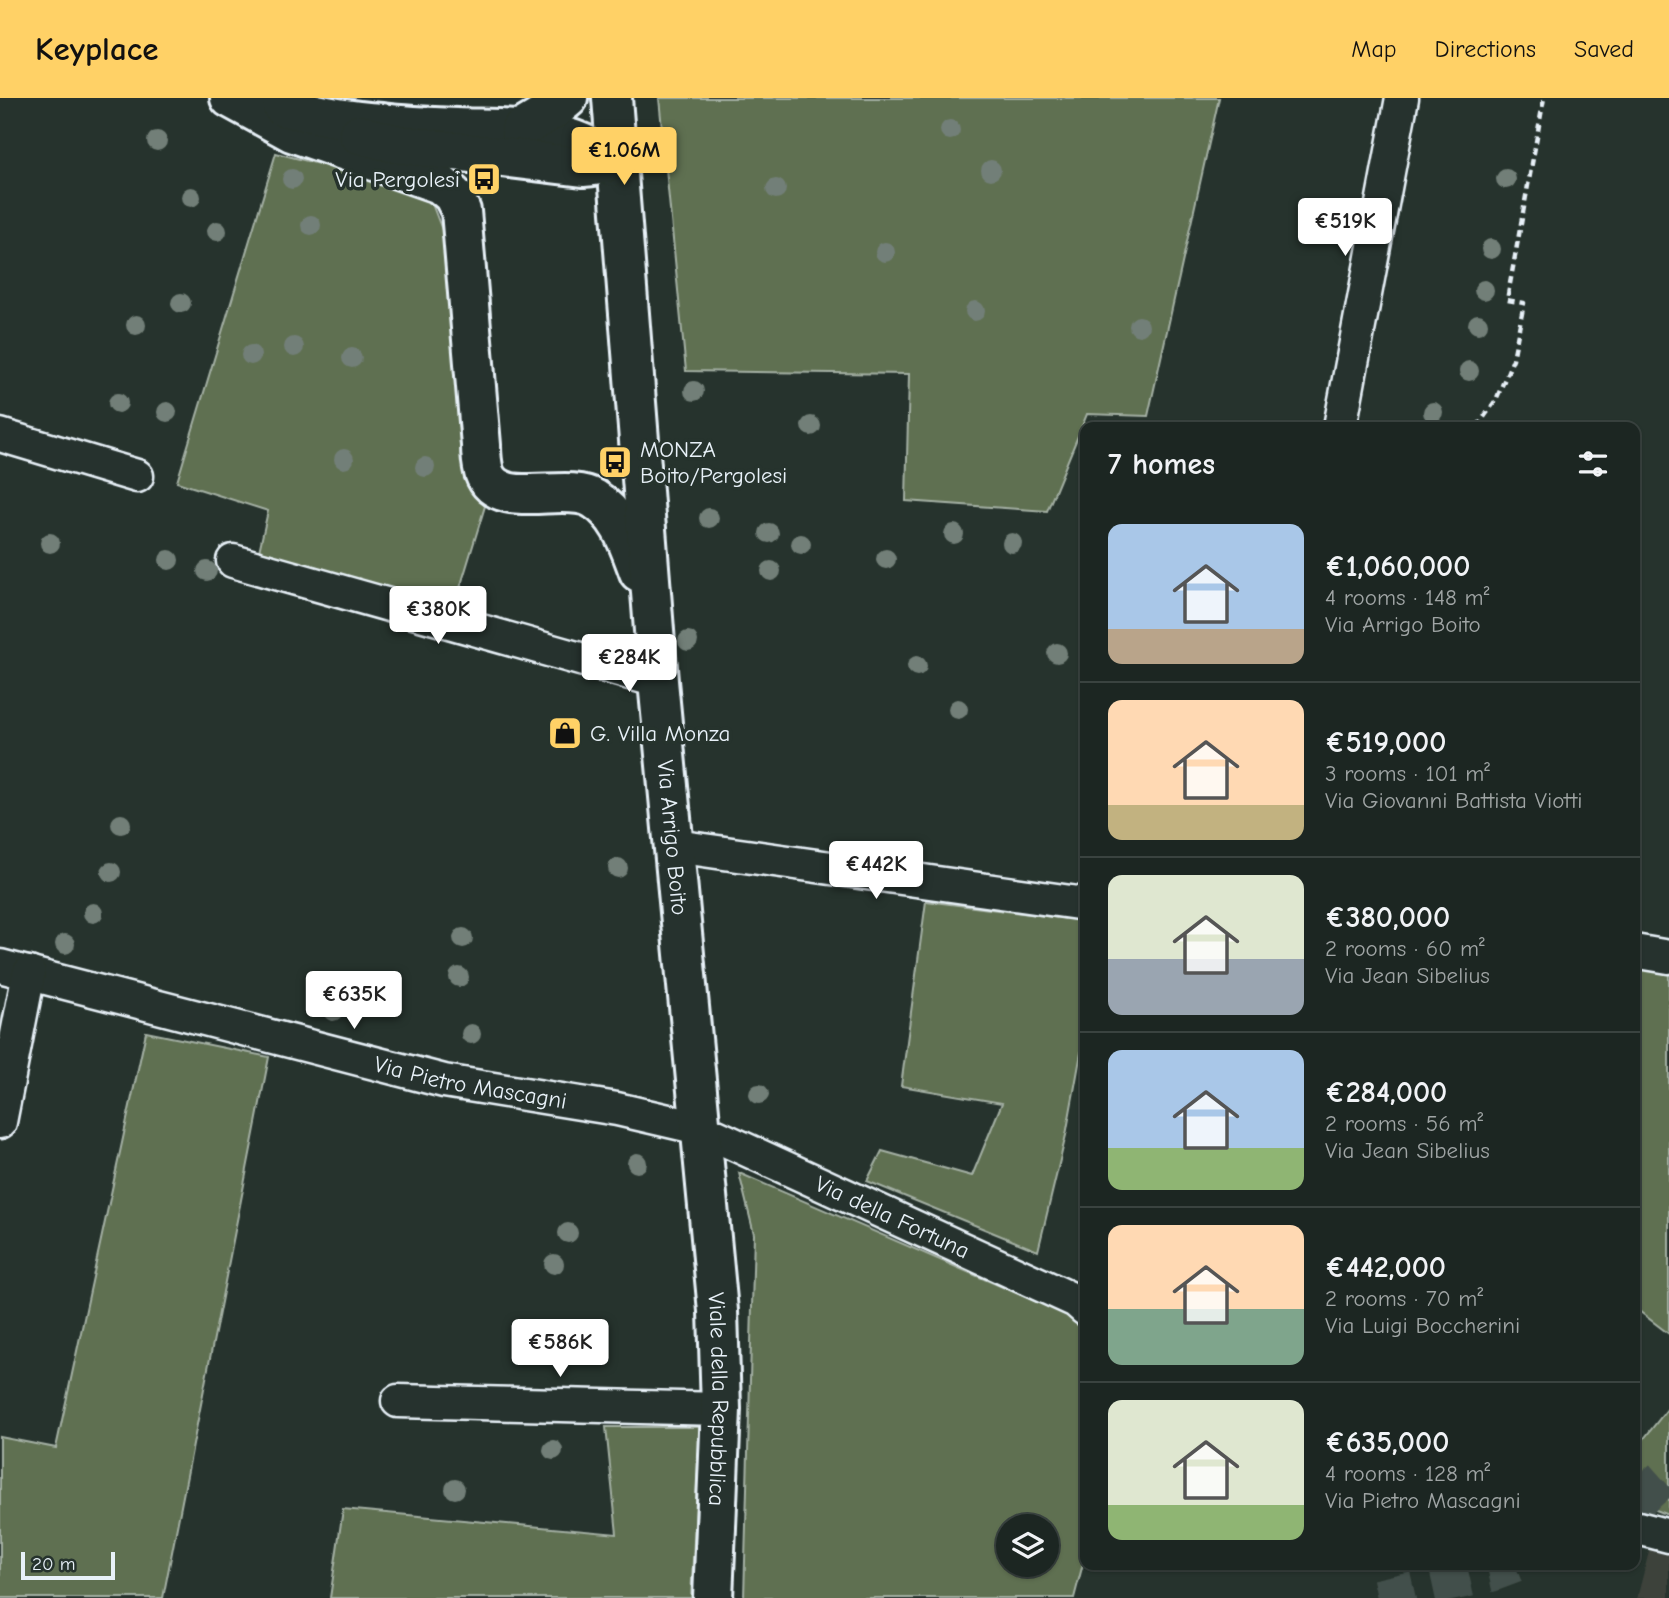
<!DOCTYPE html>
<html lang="en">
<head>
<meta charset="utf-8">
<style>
	body { margin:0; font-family:"Comic Neue",sans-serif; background:#29322f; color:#f1f3f6; height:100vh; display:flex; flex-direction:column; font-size:26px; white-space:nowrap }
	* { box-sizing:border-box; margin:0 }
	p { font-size:23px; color:#a0a5a5 }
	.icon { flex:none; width:38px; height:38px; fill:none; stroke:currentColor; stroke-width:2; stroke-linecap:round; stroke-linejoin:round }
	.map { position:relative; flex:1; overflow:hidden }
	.drawer { position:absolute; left:1080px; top:324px; width:560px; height:1148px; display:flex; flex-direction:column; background:#1c2622; border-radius:14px; box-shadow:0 2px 5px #0004,0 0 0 2px #3a4340 }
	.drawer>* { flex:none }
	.controls { position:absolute; left:996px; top:1416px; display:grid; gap:14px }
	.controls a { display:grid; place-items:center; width:63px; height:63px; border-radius:50%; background:#1c2622; box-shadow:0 2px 5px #0004,0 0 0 2px #3a4340; font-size:35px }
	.scale { position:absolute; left:21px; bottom:18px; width:94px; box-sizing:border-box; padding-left:7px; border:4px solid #e8f1f8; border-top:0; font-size:19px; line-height:24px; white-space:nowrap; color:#e8f1f8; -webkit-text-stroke:5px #26332d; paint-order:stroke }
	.price { position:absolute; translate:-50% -60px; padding:0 16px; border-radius:7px; background:#fff; color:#222; font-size:23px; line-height:46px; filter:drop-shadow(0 2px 4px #0008) }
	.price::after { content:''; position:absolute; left:50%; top:42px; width:21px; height:16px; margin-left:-10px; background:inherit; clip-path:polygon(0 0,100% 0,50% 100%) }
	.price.selected { background:#ffd166; color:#111 }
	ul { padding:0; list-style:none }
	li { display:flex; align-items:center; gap:21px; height:175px; padding:0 28px }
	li+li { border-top:2px solid #3a4340 }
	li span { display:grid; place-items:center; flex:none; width:196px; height:140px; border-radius:14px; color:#555 }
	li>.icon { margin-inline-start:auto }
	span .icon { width:84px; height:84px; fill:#fffc; stroke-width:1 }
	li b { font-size:30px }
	h2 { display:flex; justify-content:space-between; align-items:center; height:84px; padding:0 28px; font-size:30px }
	header { display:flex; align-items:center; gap:42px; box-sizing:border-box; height:98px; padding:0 35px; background:#ffd166; color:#111 }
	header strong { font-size:33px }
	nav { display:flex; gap:38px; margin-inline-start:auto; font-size:24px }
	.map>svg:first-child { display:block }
	.built { fill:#3c423b }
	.green { fill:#5f6f51; stroke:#a4b0a4; stroke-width:2; fill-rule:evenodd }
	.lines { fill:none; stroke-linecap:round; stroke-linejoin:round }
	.secondary-tunnel { stroke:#43504b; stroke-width:38; stroke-dasharray:38 19; stroke-linecap:butt }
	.minor-casing { stroke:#e8f1f8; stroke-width:37 }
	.tertiary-casing { stroke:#e8f1f8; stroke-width:44 }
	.path { stroke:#e8f1f8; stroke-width:4.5; stroke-dasharray:7 5; stroke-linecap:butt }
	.minor { stroke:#26332d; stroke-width:32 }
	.tertiary { stroke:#26332d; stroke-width:38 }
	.tree { fill:#727f78 }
	.labels { text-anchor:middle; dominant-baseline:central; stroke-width:7; stroke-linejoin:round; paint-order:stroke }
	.poi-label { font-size:23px; fill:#e8f1f8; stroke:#26332d; text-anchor:start }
	.street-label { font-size:23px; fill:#e8f1f8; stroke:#26332d }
</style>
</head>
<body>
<header>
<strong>Keyplace</strong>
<nav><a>Map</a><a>Directions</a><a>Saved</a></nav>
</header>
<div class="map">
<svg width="1669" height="1500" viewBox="0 0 1669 1500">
	<rect width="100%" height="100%" fill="#26332d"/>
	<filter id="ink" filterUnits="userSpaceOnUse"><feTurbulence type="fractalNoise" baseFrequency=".0143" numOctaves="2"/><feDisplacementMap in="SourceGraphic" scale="14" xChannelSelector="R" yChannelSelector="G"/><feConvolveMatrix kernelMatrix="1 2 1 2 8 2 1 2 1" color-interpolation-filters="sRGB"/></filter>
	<g filter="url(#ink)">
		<path class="built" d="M1651,1446L1669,1450V1500H1637Z"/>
		<path class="green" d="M659,0H1219L1148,318L1087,316L1047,413L906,403L909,276L686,273Z
			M276,55L362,77L429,98L452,158L466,367L485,408L453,513L258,458L268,413L177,384Z
			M926,803L1085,823V933L1066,1037L1038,1153L867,1083L882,1053L972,1078L1002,1005L901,988Z
			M1634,869L1669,873V1236L1635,1210Z
			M146,934L269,959L163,1500H0V1339L56,1350Z
			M739,1075L1074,1220L1085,1232V1458L1074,1500H744L754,1136ZM1008,1428H1046V1466H1008Z
			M1669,1309V1417L1635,1404V1352Z
			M606,1329H700L691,1500H330L343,1411L617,1436Z"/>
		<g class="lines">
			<path class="secondary-tunnel" d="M1634,1406L1669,1375
				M1377,1500L1491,1475L1515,1466"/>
			<g class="minor-casing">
				<g id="minor">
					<path d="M1340,329L1402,0"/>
					<path d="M0,337L137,378"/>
					<path d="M233,463L658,583"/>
					<path d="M675,748L1085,806"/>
					<path d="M1634,853L1669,859"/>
					<path id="s1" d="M0,868L444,983L617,1011L699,1030L1076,1203L1085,1211"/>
					<path d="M0,1024L29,875"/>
					<path d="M398,1303L721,1311"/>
					<path d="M1634,1429L1669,1438"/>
				</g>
			</g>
			<g class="tertiary-casing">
				<g id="tertiary">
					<path d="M230,0L292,34L440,86L453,97L461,113L481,347C481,356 482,366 484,374C498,415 565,383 594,401C620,417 629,447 639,474"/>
					<path id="s2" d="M612,0L658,583L718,1213L721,1311L713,1500"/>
					<path d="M282,9C315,16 348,23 382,25C407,28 432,29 457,30C502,32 583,26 612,69"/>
					<path d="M520,32L555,11L568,0"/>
					<path d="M358,36L397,46L583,69C599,68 612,67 616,50"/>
				</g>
			</g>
			<path class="path" d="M1477,329L1496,302L1513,261L1524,205L1507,202L1544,0"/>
			<use href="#minor" class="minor"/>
			<use href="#tertiary" class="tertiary"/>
		</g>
		<g class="tree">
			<circle cx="950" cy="32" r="10"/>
			<circle cx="157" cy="43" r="10"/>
			<circle cx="991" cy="72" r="10"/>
			<circle cx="292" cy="81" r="10"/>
			<circle cx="1506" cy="81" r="10"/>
			<circle cx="776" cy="91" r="10"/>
			<circle cx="191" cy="99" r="10"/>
			<circle cx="311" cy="127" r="10"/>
			<circle cx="217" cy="133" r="10"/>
			<circle cx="1491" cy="151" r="10"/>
			<circle cx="885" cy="154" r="10"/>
			<circle cx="1484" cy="192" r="10"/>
			<circle cx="181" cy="205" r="10"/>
			<circle cx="975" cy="213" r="10"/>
			<circle cx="1478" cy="226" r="10"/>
			<circle cx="136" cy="227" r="10"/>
			<circle cx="1139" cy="228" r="10"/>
			<circle cx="294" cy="249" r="10"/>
			<circle cx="251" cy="257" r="10"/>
			<circle cx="352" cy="260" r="10"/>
			<circle cx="1469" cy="273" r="10"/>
			<circle cx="694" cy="293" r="10"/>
			<circle cx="118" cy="305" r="10"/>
			<circle cx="167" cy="314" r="10"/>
			<circle cx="1433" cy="314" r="10"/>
			<circle cx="811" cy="328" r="10"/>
			<circle cx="344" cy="361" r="10"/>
			<circle cx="425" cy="369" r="10"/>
			<circle cx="709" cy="420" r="10"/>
			<circle cx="769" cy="435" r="10"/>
			<circle cx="954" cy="436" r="10"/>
			<circle cx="50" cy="445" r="10"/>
			<circle cx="1012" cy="445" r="10"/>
			<circle cx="801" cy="446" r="10"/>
			<circle cx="886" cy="461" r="10"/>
			<circle cx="169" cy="462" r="10"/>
			<circle cx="207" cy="473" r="10"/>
			<circle cx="771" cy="473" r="10"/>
			<circle cx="688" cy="543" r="10"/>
			<circle cx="1057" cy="555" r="10"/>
			<circle cx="917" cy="568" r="10"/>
			<circle cx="958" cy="611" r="10"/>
			<circle cx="121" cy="726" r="10"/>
			<circle cx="618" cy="770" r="10"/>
			<circle cx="111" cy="774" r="10"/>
			<circle cx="93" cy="815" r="10"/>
			<circle cx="463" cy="840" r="10"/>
			<circle cx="65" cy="846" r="10"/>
			<circle cx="459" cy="879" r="10"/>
			<circle cx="333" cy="913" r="10"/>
			<circle cx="471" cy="936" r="10"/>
			<circle cx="759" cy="996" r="10"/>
			<circle cx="637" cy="1065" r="10"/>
			<circle cx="568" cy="1135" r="10"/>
			<circle cx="554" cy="1166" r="10"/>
			<circle cx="553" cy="1352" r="10"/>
			<circle cx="455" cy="1391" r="10"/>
		</g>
	</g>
	<defs>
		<g id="bus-square" transform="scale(1.75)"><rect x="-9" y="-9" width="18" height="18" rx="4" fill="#ffd166" stroke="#26332d"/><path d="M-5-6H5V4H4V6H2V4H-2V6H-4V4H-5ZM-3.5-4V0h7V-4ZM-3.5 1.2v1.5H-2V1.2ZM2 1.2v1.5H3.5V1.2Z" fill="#111"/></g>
		<g id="shop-square" transform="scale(1.75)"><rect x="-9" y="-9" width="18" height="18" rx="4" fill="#ffd166" stroke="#26332d"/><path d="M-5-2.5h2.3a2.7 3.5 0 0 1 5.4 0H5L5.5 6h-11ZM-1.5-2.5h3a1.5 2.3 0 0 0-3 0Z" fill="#111"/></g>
	</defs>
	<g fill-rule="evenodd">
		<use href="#bus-square" x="484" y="81"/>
		<use href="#bus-square" x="615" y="364"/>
		<use href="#shop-square" x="565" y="635"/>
	</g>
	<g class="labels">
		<g class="poi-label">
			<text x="460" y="81" text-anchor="end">Via Pergolesi</text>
			<text x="640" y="351">MONZA<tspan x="640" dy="26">Boito/Pergolesi</tspan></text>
			<text x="590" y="635">G. Villa Monza</text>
		</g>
		<g class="street-label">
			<text stroke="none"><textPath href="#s2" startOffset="742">Via Arrigo Boito</textPath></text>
			<text stroke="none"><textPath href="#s1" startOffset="485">Via Pietro Mascagni</textPath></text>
			<text stroke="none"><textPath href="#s1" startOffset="931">Via della Fortuna</textPath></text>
			<text stroke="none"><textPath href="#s2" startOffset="1306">Viale della Repubblica</textPath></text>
		</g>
	</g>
</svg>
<div class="controls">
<a><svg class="icon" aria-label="layers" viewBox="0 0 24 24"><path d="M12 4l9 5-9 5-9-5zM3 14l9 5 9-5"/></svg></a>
</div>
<div class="scale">20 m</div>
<b class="price selected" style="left:624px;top:89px">€1.06M</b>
<b class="price" style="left:1345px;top:160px">€519K</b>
<b class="price" style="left:438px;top:548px">€380K</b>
<b class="price" style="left:629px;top:596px">€284K</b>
<b class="price" style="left:876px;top:803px">€442K</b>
<b class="price" style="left:354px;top:933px">€635K</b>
<b class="price" style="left:560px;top:1281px">€586K</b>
<section class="drawer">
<h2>7 homes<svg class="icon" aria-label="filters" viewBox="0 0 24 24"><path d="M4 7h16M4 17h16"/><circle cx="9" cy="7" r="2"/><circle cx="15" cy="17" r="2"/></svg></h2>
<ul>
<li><span style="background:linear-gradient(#a9c7e8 75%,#b9a48a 0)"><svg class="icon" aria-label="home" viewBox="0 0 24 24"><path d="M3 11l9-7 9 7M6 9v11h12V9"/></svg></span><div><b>€1,060,000</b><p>4 rooms · 148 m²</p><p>Via Arrigo Boito</p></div></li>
<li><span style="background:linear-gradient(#ffd9b3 75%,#c2b280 0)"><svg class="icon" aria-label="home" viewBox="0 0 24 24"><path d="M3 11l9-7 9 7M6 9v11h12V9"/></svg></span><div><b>€519,000</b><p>3 rooms · 101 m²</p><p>Via Giovanni Battista Viotti</p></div></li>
<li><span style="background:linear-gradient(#dfe7d0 60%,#9aa5b1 0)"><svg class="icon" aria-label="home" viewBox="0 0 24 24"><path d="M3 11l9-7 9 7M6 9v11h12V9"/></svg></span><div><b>€380,000</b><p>2 rooms · 60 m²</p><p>Via Jean Sibelius</p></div></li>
<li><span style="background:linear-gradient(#a9c7e8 70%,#8fb573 0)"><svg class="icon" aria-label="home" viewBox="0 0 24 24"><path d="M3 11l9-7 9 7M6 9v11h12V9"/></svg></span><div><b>€284,000</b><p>2 rooms · 56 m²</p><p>Via Jean Sibelius</p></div></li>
<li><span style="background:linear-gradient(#ffd9b3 60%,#7fa58c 0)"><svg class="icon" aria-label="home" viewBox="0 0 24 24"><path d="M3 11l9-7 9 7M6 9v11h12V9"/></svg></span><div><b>€442,000</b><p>2 rooms · 70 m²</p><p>Via Luigi Boccherini</p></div></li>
<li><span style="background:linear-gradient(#dfe7d0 75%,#8fb573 0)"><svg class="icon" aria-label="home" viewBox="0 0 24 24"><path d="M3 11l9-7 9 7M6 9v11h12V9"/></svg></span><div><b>€635,000</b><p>4 rooms · 128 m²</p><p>Via Pietro Mascagni</p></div></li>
</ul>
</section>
</div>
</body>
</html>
